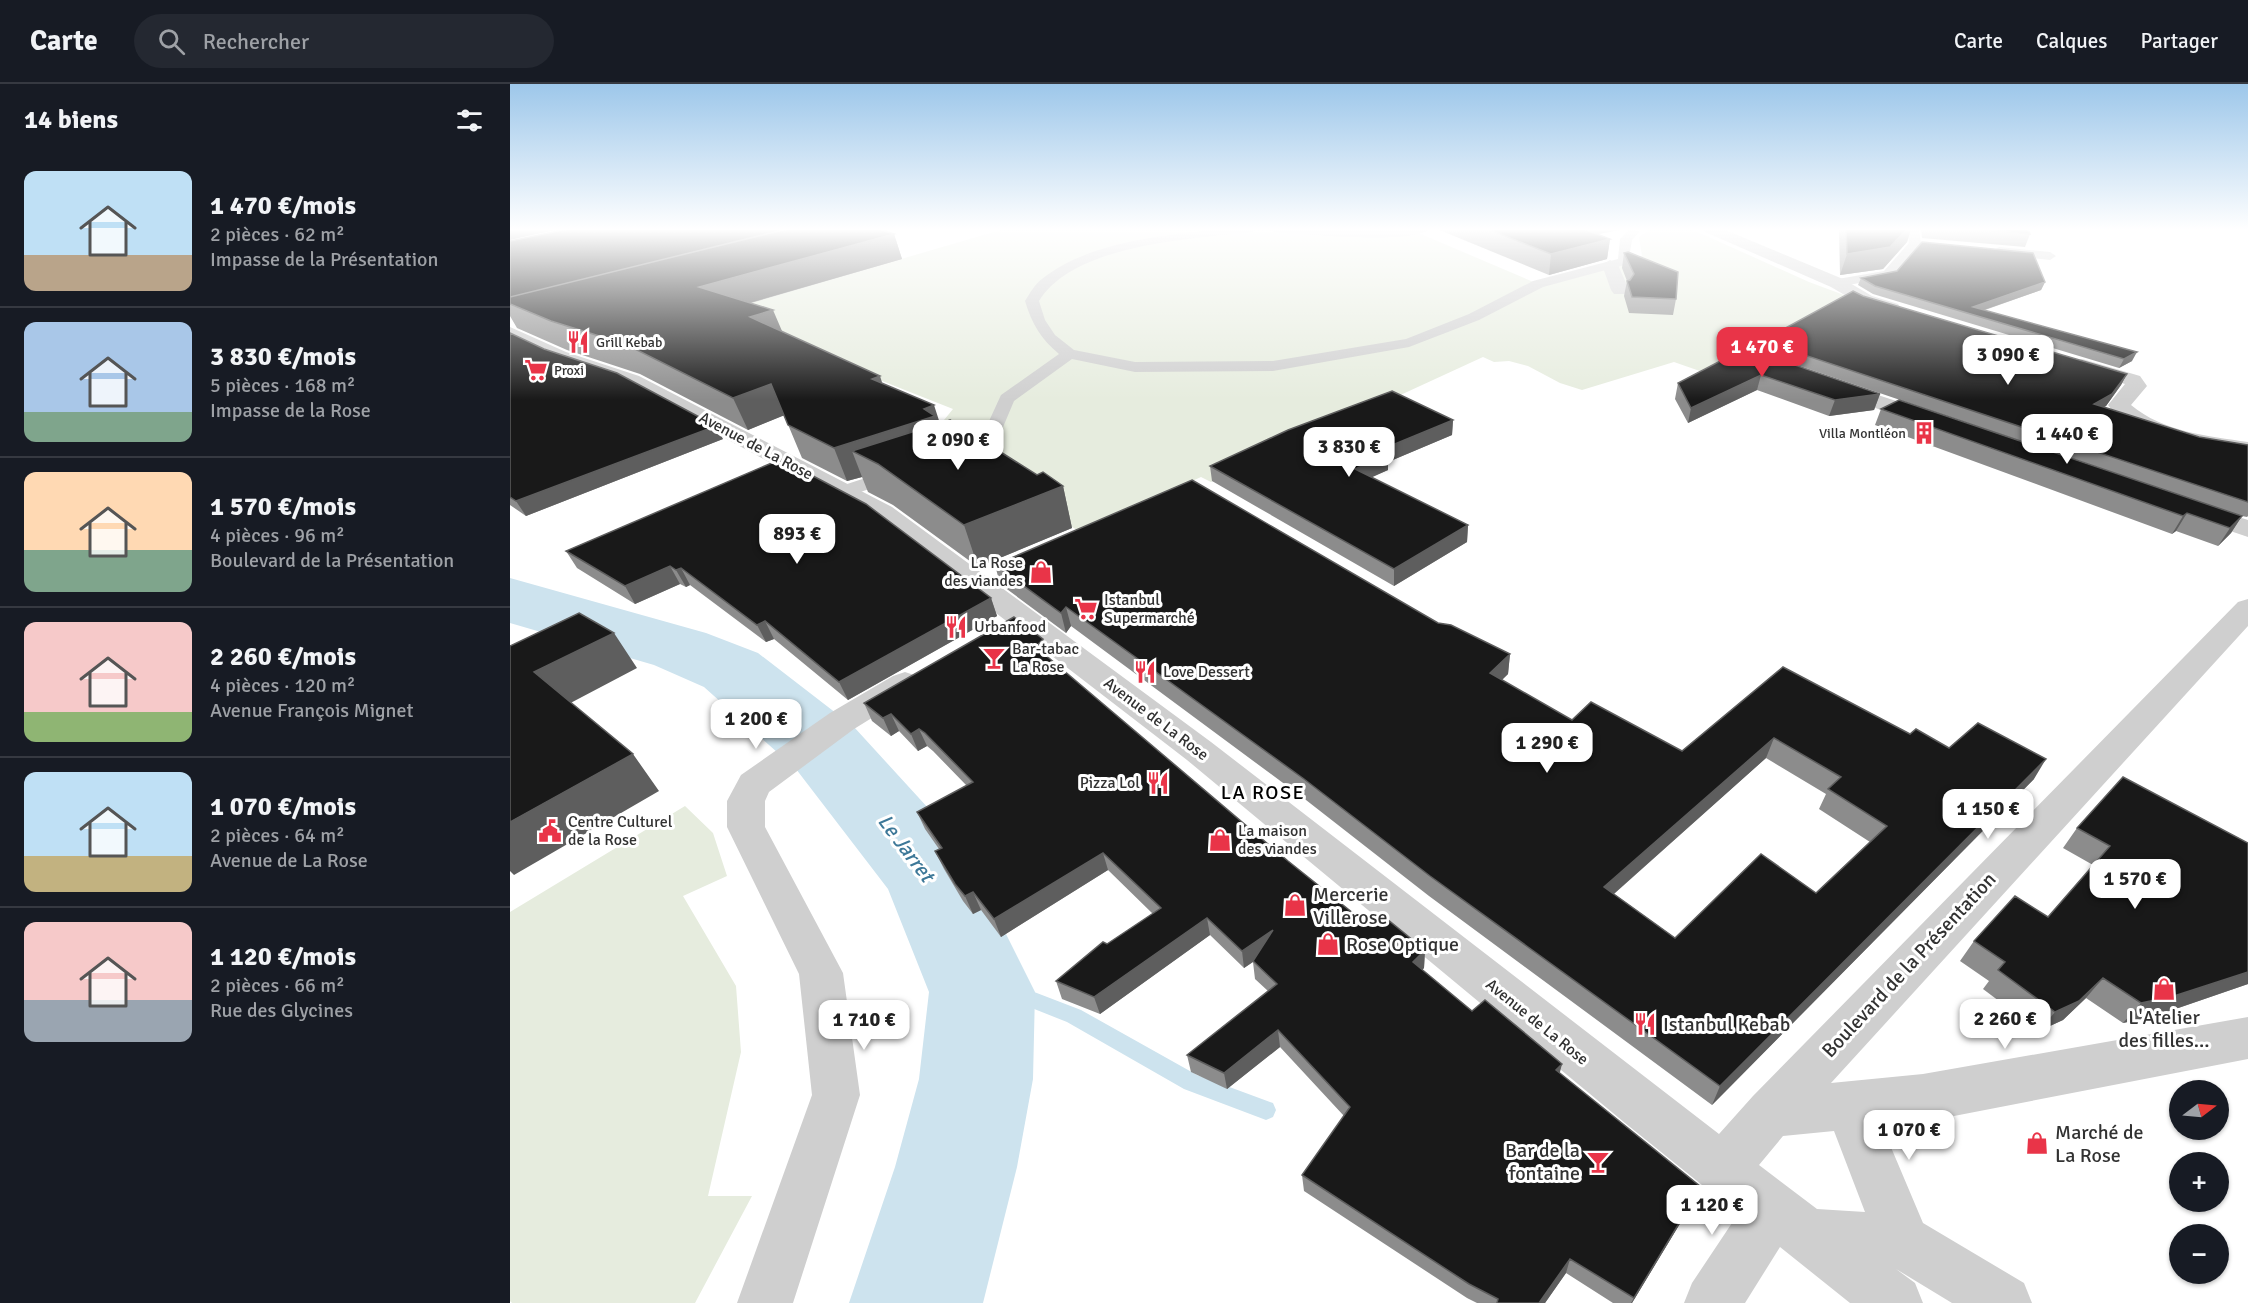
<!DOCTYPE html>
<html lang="fr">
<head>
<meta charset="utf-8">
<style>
	body { margin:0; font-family:Signika,sans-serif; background:#242831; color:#f1f3f6; height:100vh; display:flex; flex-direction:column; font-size:22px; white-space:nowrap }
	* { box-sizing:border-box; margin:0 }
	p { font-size:20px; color:#9ea1a6 }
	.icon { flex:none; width:33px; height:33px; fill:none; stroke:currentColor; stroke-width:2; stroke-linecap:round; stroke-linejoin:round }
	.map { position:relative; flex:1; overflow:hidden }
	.sheet { display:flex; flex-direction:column; background:#171b24; width:510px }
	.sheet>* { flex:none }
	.needle { width:39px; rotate:74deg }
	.tools { position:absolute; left:1659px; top:996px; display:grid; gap:12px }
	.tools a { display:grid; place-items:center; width:60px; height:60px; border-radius:50%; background:#171b24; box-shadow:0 2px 4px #0004; font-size:30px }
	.price { position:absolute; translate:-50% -51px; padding:0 14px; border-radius:12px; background:#fff; color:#222; font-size:20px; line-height:39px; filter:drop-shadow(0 2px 3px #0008) }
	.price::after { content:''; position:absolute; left:50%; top:36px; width:18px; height:14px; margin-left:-9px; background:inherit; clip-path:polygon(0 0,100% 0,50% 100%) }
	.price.on { background:#e93448; color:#fff }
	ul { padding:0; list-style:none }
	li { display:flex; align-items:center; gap:18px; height:150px; padding:0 24px }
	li+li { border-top:2px solid #363941 }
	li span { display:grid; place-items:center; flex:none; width:168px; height:120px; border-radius:12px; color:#555 }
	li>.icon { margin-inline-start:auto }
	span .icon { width:72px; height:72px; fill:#fffc; stroke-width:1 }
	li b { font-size:26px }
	h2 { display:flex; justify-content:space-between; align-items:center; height:72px; padding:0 24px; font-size:26px }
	header { display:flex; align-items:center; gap:36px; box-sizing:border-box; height:84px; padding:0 30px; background:#171b24; border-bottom:2px solid #363941 }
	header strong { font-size:28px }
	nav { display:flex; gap:33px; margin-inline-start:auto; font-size:21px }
	.search { width:420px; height:54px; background:#242831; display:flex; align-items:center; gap:15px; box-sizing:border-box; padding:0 21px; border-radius:33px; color:#9ea1a6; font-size:22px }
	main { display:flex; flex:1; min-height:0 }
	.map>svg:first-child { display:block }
	.green { fill:#e6ecde }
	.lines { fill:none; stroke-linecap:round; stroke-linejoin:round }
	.stream { fill:#cde3ee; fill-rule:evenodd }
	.river { fill:#cde3ee; fill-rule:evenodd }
	.lane { fill:#cfcfcf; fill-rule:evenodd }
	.street { fill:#cfcfcf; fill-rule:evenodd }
	.wall { fill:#8c8c8c; fill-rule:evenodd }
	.shaded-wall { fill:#5e5e5e }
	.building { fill:#191919; stroke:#5e5e5e; stroke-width:1.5; fill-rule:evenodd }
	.labels { text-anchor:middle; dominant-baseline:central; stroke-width:6; stroke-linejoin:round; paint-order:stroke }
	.far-poi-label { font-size:14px; fill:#323232; stroke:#fff; text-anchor:start }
	.street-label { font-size:16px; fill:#323232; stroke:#fff }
	.poi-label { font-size:16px; fill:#323232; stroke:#fff; text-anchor:start }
	.quarter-label { font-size:20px; letter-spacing:1.5px; fill:#000; stroke:#fff }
	.near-poi-label { font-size:20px; fill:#323232; stroke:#fff; text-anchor:start }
	.near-street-label { font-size:20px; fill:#323232; stroke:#fff }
	.near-water-label { font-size:21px; font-style:italic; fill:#3d7898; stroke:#fff }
</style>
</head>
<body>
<header>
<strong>Carte</strong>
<div class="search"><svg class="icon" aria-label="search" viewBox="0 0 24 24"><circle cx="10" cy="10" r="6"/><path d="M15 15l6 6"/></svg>Rechercher</div>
<nav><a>Carte</a><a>Calques</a><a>Partager</a></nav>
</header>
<main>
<section class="sheet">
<h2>14 biens<svg class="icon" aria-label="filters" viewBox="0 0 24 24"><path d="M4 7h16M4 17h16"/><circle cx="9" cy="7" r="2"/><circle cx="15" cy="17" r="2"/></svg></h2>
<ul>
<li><span style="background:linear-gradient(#bfe0f5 70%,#b9a48a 0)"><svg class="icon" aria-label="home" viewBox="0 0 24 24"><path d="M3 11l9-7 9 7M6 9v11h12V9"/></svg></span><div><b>1 470 €/mois</b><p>2 pièces · 62 m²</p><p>Impasse de la Présentation</p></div></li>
<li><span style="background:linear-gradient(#a9c7e8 75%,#7fa58c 0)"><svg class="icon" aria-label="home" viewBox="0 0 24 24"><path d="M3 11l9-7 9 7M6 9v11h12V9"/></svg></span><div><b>3 830 €/mois</b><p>5 pièces · 168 m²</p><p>Impasse de la Rose</p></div></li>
<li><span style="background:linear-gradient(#ffd9b3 65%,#7fa58c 0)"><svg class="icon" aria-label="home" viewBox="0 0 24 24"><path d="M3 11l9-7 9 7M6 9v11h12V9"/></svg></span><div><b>1 570 €/mois</b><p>4 pièces · 96 m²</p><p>Boulevard de la Présentation</p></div></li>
<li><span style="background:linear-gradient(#f6c9c9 75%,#8fb573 0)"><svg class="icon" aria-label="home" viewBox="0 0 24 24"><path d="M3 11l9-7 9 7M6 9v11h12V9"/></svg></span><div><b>2 260 €/mois</b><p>4 pièces · 120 m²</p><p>Avenue François Mignet</p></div></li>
<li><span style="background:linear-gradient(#bfe0f5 70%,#c2b280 0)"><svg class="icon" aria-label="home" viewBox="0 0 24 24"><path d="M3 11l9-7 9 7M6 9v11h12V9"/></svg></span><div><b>1 070 €/mois</b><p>2 pièces · 64 m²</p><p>Avenue de La Rose</p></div></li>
<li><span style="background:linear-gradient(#f6c9c9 65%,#9aa5b1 0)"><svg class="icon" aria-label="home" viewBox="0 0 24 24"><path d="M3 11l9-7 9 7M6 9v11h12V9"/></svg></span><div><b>1 120 €/mois</b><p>2 pièces · 66 m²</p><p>Rue des Glycines</p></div></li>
</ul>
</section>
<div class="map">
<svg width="1738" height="1219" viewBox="0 0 1738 1219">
	<rect width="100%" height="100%" fill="#fff"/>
	<path class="green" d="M494,145L904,147L1028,200L1132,172L1129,153L1138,147L1135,145H1181L1299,198L1342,214L1207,293L1164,278L1072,306L1050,299L1018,282L999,277L984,278L973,273L701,398L691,393L570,448L553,437L440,343L434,336L443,325L203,230Z
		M175,722L203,749L217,792L173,812L226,902L231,968L198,1112H242L185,1219H2L0,1217V828Z"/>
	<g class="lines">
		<path class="stream" d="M467,886L571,926L687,991L763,1019L766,1026L763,1033L756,1036L674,1005L557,938L461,900L458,894L461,888Z"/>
		<path class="river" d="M0,494L196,549L248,569L344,643L451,760L525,908L523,995L507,1083L473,1219H339L385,1083L409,995L419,908L378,805L286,685L194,603L144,581L0,539Z"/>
		<path class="lane" d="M710,145H748L742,148C681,155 564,160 529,217L535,236L545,251L564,266L625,278L763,277L896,255L959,230L1023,197L1108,175L1110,155L1118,147L1116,145L1130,147L1122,156L1118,180L1033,203L969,236L899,263L763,287L625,288L562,275L504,317L488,355L464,369L440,376L434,375L431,371L434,367L452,361L474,348L491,311L549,270C531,255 522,240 515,217C520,209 525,200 532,195C580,157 652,152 710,145Z
			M759,145H920C901,161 794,150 765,148Z
			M1397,145H1409L1411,159L1383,193L1327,203L1322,202L1320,199L1322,196L1374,187L1399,159Z
			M1489,163L1540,168L1546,172L1540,176L1485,170L1483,167Z
			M389,383L396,385L398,389L396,393L335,413L328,411L325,407L328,403Z"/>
		<path class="street" d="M1193,145H1213L1333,195L1362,212L1388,220L1391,224L1388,228L1382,229L1350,220L1321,203L1195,148Z
			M1100,176L1108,181L1119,206L1116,210H1104L1101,206L1092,181Z
			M0,243L56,268L129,292L382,423L701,658L1209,1050L1243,1012L1728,518L1738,515V542L1321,999L1413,990L1738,933V975L1413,1038L1372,1042L1413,1139L1514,1199L1522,1219H1442L1386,1185L1405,1199L1413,1219H1340L1270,1163L1235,1219H1174L1182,1199L1228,1130L1115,1039L677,676L364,435L115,300L42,276L0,256ZM1324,1047L1355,1128L1307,1125L1249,1081L1273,1052Z
			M1572,275L1630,292L1637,302L1621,321C1653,348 1698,352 1738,358V372C1695,365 1625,359 1598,321L1615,300L1565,285L1562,281L1565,277Z
			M1325,297L1429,331L1432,336L1429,341L1421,343L1413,341L1318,307L1314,303L1318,299Z
			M1685,419L1738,436V453L1676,432L1672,427L1676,422Z
			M395,588L407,592L411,599L407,606L344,645L259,708L255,717V743L333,889L350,1011L283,1219H227L302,1011L289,890L217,743V717L231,691L320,629L383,592Z"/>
	</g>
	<path class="wall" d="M927,145H1114L1088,150L1100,155L1097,175L1039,191Z
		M1329,145H1401L1397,158L1373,185L1330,191Z
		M1411,145H1518L1520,150L1515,163L1412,154Z
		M384,150L392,175L241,219L273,248L372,299L430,339L527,391L553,402L562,444L468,483L383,421L358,408L352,393L337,397L292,374L274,331L238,346L130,290L57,266L7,244L0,232V157Z
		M1114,169L1166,215L1163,231L1119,229L1114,212L1117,197L1112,184Z
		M1351,194L1535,198L1531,206L1475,226L1622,277L1609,284L1363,210L1348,201Z
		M1353,212L1617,290L1611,301L1596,322L1593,323L1689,353L1738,361V432L1737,433L1732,432L1721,449L1708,462L1666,447L1662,450L1365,341L1371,325L1611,391L1249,268L1252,257Z
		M0,249L213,355L16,432L0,421Z
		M1235,264L1370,310L1364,326L1319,332L1247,306L1178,339L1165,315L1168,299Z
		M943,336L942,351L878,378V386L861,393L958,441L957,458L884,502L702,397L700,382Z
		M56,467L481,514L487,532L338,616L264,555L256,558L180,501L176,503L170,500L125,520L67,484Z
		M485,481L928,539L1000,570L998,590L992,596L1062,636L1172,667L1273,583L1400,650L1439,664L1524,695L1202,1021L919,812L796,716L561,542L556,549L490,500ZM1256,674L1316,710L1309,725L1360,758L1306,809L1165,854L1104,810Z
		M538,572L537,573L778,777L858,841L915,866L914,884L912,886L962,927L1050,989L1183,1118L1122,1219H1103L1056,1189L1035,1219H967L957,1214L794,1107L792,1091L834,1032L770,963L717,1005L681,988L677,971L758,907L745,895L743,878L734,884L700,851L590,930L552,915L546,897L597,860L643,830L598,786L491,853L471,826L463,830L453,817L434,785L425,767L429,765L415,745L407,728L457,702L423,667L417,662L408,667L389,647L381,652L362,637L354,619Z
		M1567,744L1738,759V900L1645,932L1613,939L1576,914L1553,936L1529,947L1473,905L1479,897L1450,877L1464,857L1538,833L1583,781L1553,764Z"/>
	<path class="shaded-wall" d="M0,145H50L0,156Z
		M1054,145H1114L1052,157Z
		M1397,145H1401L1397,158L1373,185L1330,191L1337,170Z
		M384,150L392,175L201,230L189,203Z
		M1100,155L1097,175L1039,191L1041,170Z
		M1535,198L1531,206L1462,230L1463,223Z
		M263,226L275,254L240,233Z
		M1627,268L1622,277L1609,284L1614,275Z
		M1617,290L1611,301L1596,322L1578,332L1584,320Z
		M1251,291L1247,306L1178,339L1181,324Z
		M370,292L380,323L362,295Z
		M261,300L275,331L238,346L223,314Z
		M1370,310L1364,326L1319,332L1325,316Z
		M424,321L434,352L342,367L352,393L337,397L324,364Z
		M943,336L942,351L878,378V386L845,401V385L870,366Z
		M206,342L213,355L16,432L6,417Z
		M553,402L562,444L468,483L454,441Z
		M1677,429L1666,447L1662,450L1673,432Z
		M1732,432L1721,449L1708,462L1720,444Z
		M958,441L957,458L884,502V485Z
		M160,482L170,500L125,520L115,502Z
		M171,484L180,501L176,503L166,486Z
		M481,514L487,532L338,616L329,598Z
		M556,523L561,542L556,549L551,529Z
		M255,537L264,555L256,558L247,541Z
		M104,549L127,584L51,624L24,588Z
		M533,555L538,572L531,580L526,563Z
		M1000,570L998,590L978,609L980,589Z
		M381,630L389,647L381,652L373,634Z
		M409,645L417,662L408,667L401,650Z
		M1264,654L1256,674L1089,823L1094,803Z
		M123,670L149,707L4,791L0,787V738Z
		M1536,675L1524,695L1202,1021L1210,1002Z
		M593,769L598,786L491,853L484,835Z
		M463,808L471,826L463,830L455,812Z
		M697,834L700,851L590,930L584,913Z
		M763,846L765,863L734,884L732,867Z
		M915,866L914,884L902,896L903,878Z
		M1738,888V900L1645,932L1613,939L1631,919Z
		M1593,894L1576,914L1553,936L1529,947L1545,928Z
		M768,946L770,963L717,1005L714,989Z
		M1052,980L1048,996L1046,986Z
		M1191,1103L1183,1118L1122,1219H1121Z
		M1060,1175L1056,1189L1035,1219H1029Z"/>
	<path class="building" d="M58,145H277L0,213V157Z
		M277,145H369L384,150L189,203L263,226L240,233L370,292L362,295L424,321L414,325L425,332L324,364L278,341L261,300L223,314L115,260L41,237L0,220V213Z
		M977,145H1074L1100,155L1041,170Z
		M1336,145H1397L1380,163L1337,170Z
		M1468,145H1518L1520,150Z
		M1412,158L1523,169L1535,198L1463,223L1627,268L1614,275L1365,202L1351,194L1387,187Z
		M1118,168L1168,188L1166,215L1122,213L1117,197L1120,196L1124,190L1114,169Z
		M1343,207L1353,212L1617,290L1602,310L1584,320L1689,353L1738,361V418L1252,257Z
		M0,249L34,265L107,289L206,342L6,417L0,413Z
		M1235,264L1370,310L1325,316L1251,291L1181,324L1168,299Z
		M882,307L943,336L870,366L878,370L845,385L958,441L884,485L700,382L778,346Z
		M1389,316L1732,432L1720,444L1677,429L1673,432L1371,325Z
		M440,336L527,391L533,388L553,402L454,441L368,380L342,367Z
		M271,375L356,420L481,514L329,598L255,537L247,541L171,484L166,486L160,482L115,502L56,467Z
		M682,396L928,539L941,541L1000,570L980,589L1062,636L1081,618L1172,667L1273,583L1400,650L1406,645L1439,664L1468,639L1536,675L1210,1002L920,792L794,695L556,523L551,529L485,481ZM1264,654L1331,693L1318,705L1377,742L1306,809L1251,770L1165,854L1094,803Z
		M69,529L104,549L24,588L123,670L0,738V562Z
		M504,533L533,555L526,563L778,777L858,841L872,831L915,866L903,878L962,927L975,916L1052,980L1046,986L1191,1103L1124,1214L1060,1175L1029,1219H987L988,1215L959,1200L792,1091L840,1023L768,946L714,989L677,971L767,900L743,877L763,846L732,867L697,834L584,913L546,897L593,858L597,860L651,824L593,769L484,835L463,808L455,812L445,800L425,767L432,764L407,728L463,698L415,649L409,645L401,650L381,630L373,634L354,619Z
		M1613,693L1738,759V888L1664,912L1631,919L1593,894L1569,917L1545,928L1488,886L1495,878L1464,857L1505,812L1538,833L1600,762L1567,744Z"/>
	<linearGradient id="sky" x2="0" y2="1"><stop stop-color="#9dc7ea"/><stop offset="0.46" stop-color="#fff"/><stop offset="1" stop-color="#fff" stop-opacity="0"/></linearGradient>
	<rect width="1738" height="316" fill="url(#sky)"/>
	<defs>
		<g id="restaurant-bare" transform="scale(1.8)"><path d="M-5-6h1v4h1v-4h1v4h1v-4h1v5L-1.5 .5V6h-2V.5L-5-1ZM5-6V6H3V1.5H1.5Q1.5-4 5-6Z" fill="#e93448" stroke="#fff" stroke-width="2.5" paint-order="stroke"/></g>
		<g id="supermarket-bare" transform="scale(1.8)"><path d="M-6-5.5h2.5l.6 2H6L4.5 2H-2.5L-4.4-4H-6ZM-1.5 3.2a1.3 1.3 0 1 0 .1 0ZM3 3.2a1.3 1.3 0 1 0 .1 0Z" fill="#e93448" stroke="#fff" stroke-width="2.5" paint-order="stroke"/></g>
		<g id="building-bare" transform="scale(1.8)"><path d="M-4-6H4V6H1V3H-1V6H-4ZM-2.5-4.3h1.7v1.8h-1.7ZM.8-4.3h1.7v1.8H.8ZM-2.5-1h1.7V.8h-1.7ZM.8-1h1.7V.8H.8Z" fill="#e93448" stroke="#fff" stroke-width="2.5" paint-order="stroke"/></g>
		<g id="shop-bare" transform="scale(1.8)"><path d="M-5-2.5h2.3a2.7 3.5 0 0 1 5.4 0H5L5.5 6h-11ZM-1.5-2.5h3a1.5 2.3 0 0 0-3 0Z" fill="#e93448" stroke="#fff" stroke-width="2.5" paint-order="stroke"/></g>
		<g id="bar-bare" transform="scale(1.8)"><path d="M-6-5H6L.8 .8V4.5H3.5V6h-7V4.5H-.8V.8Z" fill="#e93448" stroke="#fff" stroke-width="2.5" paint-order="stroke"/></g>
		<g id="civic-bare" transform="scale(1.8)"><path d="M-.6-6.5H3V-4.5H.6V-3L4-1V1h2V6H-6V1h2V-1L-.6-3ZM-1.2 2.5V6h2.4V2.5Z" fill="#e93448" stroke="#fff" stroke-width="2.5" paint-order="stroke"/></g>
	</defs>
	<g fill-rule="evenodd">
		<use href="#restaurant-bare" x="68" y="258"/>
		<use href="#supermarket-bare" x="26" y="286"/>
		<use href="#building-bare" x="1414" y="349"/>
		<use href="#shop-bare" x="531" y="488"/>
		<use href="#supermarket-bare" x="576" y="525"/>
		<use href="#restaurant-bare" x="446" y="543"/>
		<use href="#bar-bare" x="484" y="574"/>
		<use href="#restaurant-bare" x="635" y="588"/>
		<use href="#restaurant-bare" x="648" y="699"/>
		<use href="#civic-bare" x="40" y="747"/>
		<use href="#shop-bare" x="710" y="756"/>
		<use href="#shop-bare" x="785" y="821"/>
		<use href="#shop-bare" x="818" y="860"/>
		<use href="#shop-bare" x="1654" y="905"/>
		<use href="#restaurant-bare" x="1135" y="940"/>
		<use href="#shop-bare" x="1527" y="1059"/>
		<use href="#bar-bare" x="1088" y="1078"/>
	</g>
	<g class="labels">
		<g class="far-poi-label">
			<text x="86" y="258">Grill Kebab</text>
			<text x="44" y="286">Proxi</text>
			<text x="1396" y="349" text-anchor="end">Villa Montléon</text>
		</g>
		<g class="street-label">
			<text transform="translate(246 362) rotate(28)">Avenue de La Rose</text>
			<text transform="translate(646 635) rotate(37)">Avenue de La Rose</text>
			<text transform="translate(1027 938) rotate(39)">Avenue de La Rose</text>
		</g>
		<g class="poi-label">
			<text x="513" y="479" text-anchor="end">La Rose<tspan x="513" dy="18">des viandes</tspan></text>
			<text x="594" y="516">Istanbul<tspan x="594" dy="18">Supermarché</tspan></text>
			<text x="464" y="543">Urbanfood</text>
			<text x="502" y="565">Bar-tabac<tspan x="502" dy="18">La Rose</tspan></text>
			<text x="653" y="588">Love Dessert</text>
			<text x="630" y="699" text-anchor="end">Pizza Lol</text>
			<text x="58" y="738">Centre Culturel<tspan x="58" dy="18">de la Rose</tspan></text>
			<text x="728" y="747">La maison<tspan x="728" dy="18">des viandes</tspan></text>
		</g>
		<g class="quarter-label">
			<text x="753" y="708">LA ROSE</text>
		</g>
		<g class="near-poi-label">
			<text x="803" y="810">Mercerie<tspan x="803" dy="23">Villerose</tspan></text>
			<text x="836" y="860">Rose Optique</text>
			<text x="1654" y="933" text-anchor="middle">L'Atelier<tspan x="1654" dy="23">des filles...</tspan></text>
			<text x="1153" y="940">Istanbul Kebab</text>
			<text x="1545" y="1048">Marché de<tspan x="1545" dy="23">La Rose</tspan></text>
			<text x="1070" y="1066" text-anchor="end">Bar de la<tspan x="1070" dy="23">fontaine</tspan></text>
		</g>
		<g class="near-street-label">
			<text transform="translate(1399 881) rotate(-47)">Boulevard de la Présentation</text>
		</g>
		<g class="near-water-label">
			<text transform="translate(396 764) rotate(53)">Le Jarret</text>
		</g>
	</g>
</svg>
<div class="tools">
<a><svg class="needle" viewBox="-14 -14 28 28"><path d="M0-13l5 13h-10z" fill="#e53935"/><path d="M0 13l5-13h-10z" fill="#9ea1a6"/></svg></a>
<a>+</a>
<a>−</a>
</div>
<b class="price on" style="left:1252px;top:294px">1 470 €</b>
<b class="price" style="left:1498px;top:302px">3 090 €</b>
<b class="price" style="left:1557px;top:381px">1 440 €</b>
<b class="price" style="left:448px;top:387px">2 090 €</b>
<b class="price" style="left:839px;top:394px">3 830 €</b>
<b class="price" style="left:287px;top:481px">893 €</b>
<b class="price" style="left:246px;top:666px">1 200 €</b>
<b class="price" style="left:1037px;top:690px">1 290 €</b>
<b class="price" style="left:1478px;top:756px">1 150 €</b>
<b class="price" style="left:1625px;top:826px">1 570 €</b>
<b class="price" style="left:1495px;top:966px">2 260 €</b>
<b class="price" style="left:354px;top:967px">1 710 €</b>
<b class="price" style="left:1399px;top:1077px">1 070 €</b>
<b class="price" style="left:1202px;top:1152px">1 120 €</b>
</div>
</main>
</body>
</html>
